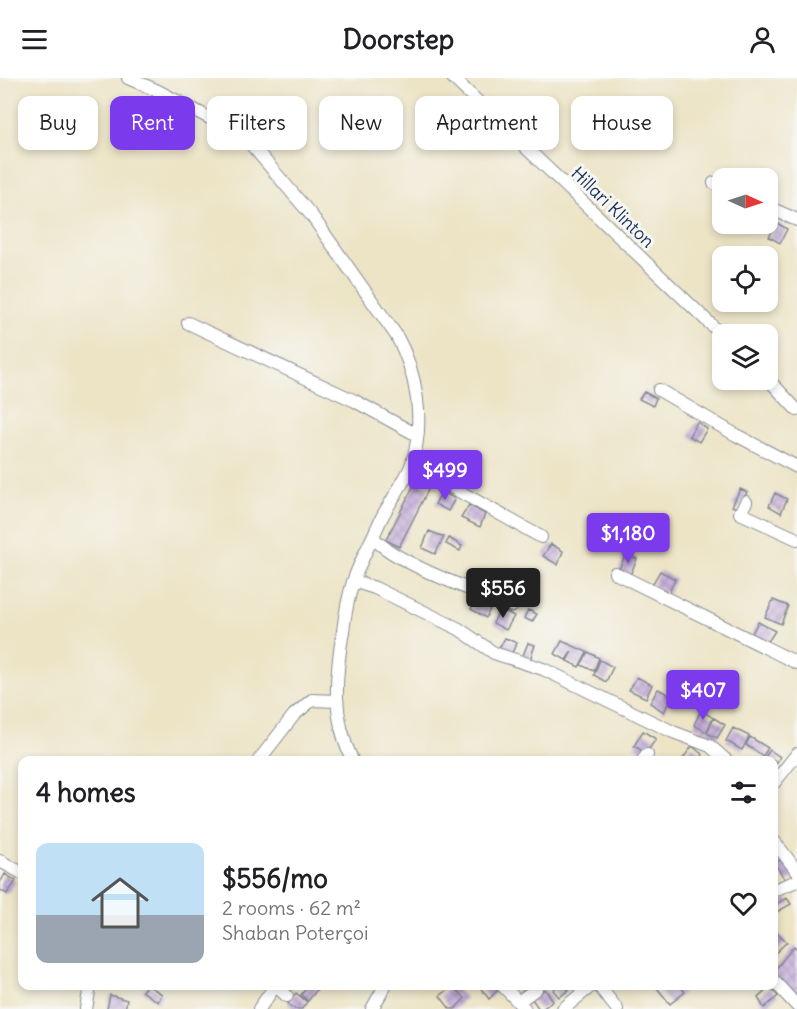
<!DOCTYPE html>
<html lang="en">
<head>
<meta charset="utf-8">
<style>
	body { margin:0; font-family:Delius,sans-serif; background:#f2f2f2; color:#202124; height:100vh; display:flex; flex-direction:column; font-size:22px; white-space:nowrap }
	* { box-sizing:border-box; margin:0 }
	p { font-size:20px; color:#757577 }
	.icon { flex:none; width:33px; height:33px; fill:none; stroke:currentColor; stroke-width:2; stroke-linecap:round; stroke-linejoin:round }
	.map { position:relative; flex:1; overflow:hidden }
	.panel { position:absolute; left:18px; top:678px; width:760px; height:234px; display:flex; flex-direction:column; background:#fff; border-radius:12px; box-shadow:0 3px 9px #0003 }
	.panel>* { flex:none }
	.hud { position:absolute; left:18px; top:18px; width:762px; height:54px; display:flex; gap:12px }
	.needle { width:39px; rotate:93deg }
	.buttons { position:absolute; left:712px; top:90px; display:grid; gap:12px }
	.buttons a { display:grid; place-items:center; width:66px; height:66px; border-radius:12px; background:#fff; box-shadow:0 3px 9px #0003; font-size:30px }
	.price { position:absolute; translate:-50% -51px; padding:0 14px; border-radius:6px; background:#7c3aed; color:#fff; font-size:20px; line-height:39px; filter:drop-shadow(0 2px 3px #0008) }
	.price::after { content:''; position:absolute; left:50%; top:36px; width:18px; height:14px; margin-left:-9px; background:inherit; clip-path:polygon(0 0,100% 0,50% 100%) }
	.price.current { background:#222; color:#fff }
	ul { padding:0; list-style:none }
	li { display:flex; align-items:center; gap:18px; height:150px; padding:0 18px }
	li span { display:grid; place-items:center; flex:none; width:168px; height:120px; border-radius:12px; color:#555 }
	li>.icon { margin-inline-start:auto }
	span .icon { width:72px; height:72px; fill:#fffc; stroke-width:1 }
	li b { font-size:26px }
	h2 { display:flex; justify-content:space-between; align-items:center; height:72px; padding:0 18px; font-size:26px }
	.chip { padding:0 21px; border-radius:12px; background:#fff; box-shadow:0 3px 9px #0003; font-size:21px; line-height:54px }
	.chip.current { background:#7c3aed; color:#fff }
	header { display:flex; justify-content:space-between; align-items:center; height:78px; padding:0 18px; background:#fff; font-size:27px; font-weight:700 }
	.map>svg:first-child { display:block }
	.building { fill:url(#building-cross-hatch) }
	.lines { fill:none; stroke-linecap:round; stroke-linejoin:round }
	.minor-casing { stroke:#848a92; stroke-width:14 }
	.minor { stroke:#fff; stroke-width:12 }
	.labels { text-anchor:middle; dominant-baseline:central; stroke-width:6; stroke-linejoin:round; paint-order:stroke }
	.street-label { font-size:18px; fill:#1b2f5e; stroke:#f6f6f2 }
</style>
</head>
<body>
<header><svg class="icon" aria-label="menu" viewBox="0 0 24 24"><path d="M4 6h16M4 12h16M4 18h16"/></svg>Doorstep<svg class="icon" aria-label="person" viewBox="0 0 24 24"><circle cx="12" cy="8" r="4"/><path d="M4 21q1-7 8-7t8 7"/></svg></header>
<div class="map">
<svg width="797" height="931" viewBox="0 0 797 931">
	<defs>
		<pattern id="building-cross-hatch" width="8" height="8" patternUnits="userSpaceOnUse" patternTransform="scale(1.5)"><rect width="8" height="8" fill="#c8b0dc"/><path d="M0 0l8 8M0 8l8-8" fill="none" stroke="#a290b6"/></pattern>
	</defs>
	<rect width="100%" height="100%" fill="#f6f6f2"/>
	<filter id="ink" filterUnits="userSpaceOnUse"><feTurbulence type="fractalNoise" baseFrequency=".0167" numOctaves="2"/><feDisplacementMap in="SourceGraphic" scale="12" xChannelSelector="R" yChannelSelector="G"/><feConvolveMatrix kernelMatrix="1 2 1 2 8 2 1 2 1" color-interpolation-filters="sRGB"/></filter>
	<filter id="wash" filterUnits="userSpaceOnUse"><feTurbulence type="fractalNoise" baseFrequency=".008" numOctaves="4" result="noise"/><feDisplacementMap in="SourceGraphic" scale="24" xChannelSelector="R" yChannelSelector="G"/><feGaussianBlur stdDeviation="1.35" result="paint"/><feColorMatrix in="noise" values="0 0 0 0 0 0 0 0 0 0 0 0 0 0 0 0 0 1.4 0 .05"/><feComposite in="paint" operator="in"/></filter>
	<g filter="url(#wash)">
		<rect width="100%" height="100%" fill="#ede4c6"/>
		<g id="blocks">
			<path class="building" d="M777,145L787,151L780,165L769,159Z
				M644,314L656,320L653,328L639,321Z
				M697,344L707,351L699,364L689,358Z
				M416,403L429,410L399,469L386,462Z
				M740,411L747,414L739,431L732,428Z
				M442,413L455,421L448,433L435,426Z
				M775,415L787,421L781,435L769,428Z
				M469,427L485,436L480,449L461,440Z
				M429,453L444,459L435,476L422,470Z
				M449,460L462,468L460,473L446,466Z
				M551,466L563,473L558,487L543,478Z
				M626,476L637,481L630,497L619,491Z
				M660,493L675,501L668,517L652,507Z
				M522,495L538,505L529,520L514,511Z
				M478,519L492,526L486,540L471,531Z
				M773,522L788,528L781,546L765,539Z
				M500,531L514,538L506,552L493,545Z
				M528,532L537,536L532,544L524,540Z
				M758,544L775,553L767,565L751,557Z
				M505,560L517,565L511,576L499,571Z
				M562,563L587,574L579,589L567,583L572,573L566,582L555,576Z
				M528,565L535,567L530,582L522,580Z
				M588,574L599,580L594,593L581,587Z
				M600,582L613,589L606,604L594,597Z
				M637,599L652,607L646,620L629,612Z
				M658,611L672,618L664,634L650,625Z
				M701,632L713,640L706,654L694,647Z
				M714,640L725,647L717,660L707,655Z
				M733,650L749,658L742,672L726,663Z
				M643,653L656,661L646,675L634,668Z
				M750,659L768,670L763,678L746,667Z
				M692,668L703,677L700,682H682Z
				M770,672L780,679L774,689V682H763Z
				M782,781L796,799L787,804L774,785Z
				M5,796L16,803L7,816L0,812V805Z
				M787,820L791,826L775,835L774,827Z
				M777,854L787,864L774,876V857Z
				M794,868L797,871V923L774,900V893Z
				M146,908H149L162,916L158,924L142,913Z
				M308,908L319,909L308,923L301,917Z
				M453,908L465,920L455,931H450L440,918Z
				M479,908H498L500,910L489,921Z
				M558,908H566L569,912L559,919L553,912Z
				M661,908H680L685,914L670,926L657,910Z
				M770,909L778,918L764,930L758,920Z
				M545,911L553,923L542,931H539L532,921Z
				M296,915L307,924L302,931H295L288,926Z
				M110,917L127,922L125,931H107Z"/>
		</g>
	</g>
	<g filter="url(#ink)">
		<use href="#blocks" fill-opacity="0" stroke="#848a92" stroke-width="1.5"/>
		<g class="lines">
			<g class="minor-casing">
				<path id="minor" d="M128,0L158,13L244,58L312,138L396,257C417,294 425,344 412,385C407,401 389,425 381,441C372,462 360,483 353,504C348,520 345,537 343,553C335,600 332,638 352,682
					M453,0L723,258
					M714,105L723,110
					M768,129L797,142
					M188,245L355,323L417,357
					M768,301L797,332
					M659,312L736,357L797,389
					M412,387L541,459
					M746,424L740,435L797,461
					M373,459C394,485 478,514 512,528
					M615,495L797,585
					M353,503L375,510L459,551L494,575L543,591L673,654L710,668L726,682
					M259,682L294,637L312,622L337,623
					M643,682L647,677
					M774,705L797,676
					M774,763L797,793
					M0,783L22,795
					M774,812L797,803
					M774,903L797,928
					M276,908L287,918
					M503,908L525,931
					M599,908L617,931
					M518,924L536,911
					M86,931L90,908
					M259,931L275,908
					M372,931L385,908
					M563,931L591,908"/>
			</g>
			<use href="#minor" class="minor"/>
		</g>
	</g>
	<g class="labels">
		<g class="street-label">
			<text transform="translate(613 129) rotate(44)">Hillari Klinton</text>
		</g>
	</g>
</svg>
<div class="buttons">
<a><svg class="needle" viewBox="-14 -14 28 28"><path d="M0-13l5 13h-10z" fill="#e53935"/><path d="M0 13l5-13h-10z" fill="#757577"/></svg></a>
<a><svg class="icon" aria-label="locate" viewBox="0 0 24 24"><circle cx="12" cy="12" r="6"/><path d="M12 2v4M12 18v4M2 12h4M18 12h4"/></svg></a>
<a><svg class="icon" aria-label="layers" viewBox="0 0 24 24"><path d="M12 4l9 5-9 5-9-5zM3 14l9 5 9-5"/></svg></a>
</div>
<b class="price" style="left:445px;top:423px">$499</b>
<b class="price" style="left:628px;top:486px">$1,180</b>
<b class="price current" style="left:503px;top:541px">$556</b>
<b class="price" style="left:703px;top:643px">$407</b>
<div class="hud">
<a class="chip">Buy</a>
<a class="chip current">Rent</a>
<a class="chip">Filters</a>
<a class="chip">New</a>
<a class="chip">Apartment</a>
<a class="chip">House</a>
</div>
<section class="panel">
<h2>4 homes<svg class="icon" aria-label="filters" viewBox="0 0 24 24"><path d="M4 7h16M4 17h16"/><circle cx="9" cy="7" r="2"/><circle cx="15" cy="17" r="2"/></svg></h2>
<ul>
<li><span style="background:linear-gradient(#bfe0f5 60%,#9aa5b1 0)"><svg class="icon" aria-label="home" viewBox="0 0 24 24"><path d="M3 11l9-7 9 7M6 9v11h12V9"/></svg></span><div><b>$556/mo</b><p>2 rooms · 62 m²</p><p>Shaban Poterçoi</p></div><svg class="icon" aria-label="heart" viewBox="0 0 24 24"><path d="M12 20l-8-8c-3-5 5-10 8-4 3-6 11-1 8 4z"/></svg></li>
</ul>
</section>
</div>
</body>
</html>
